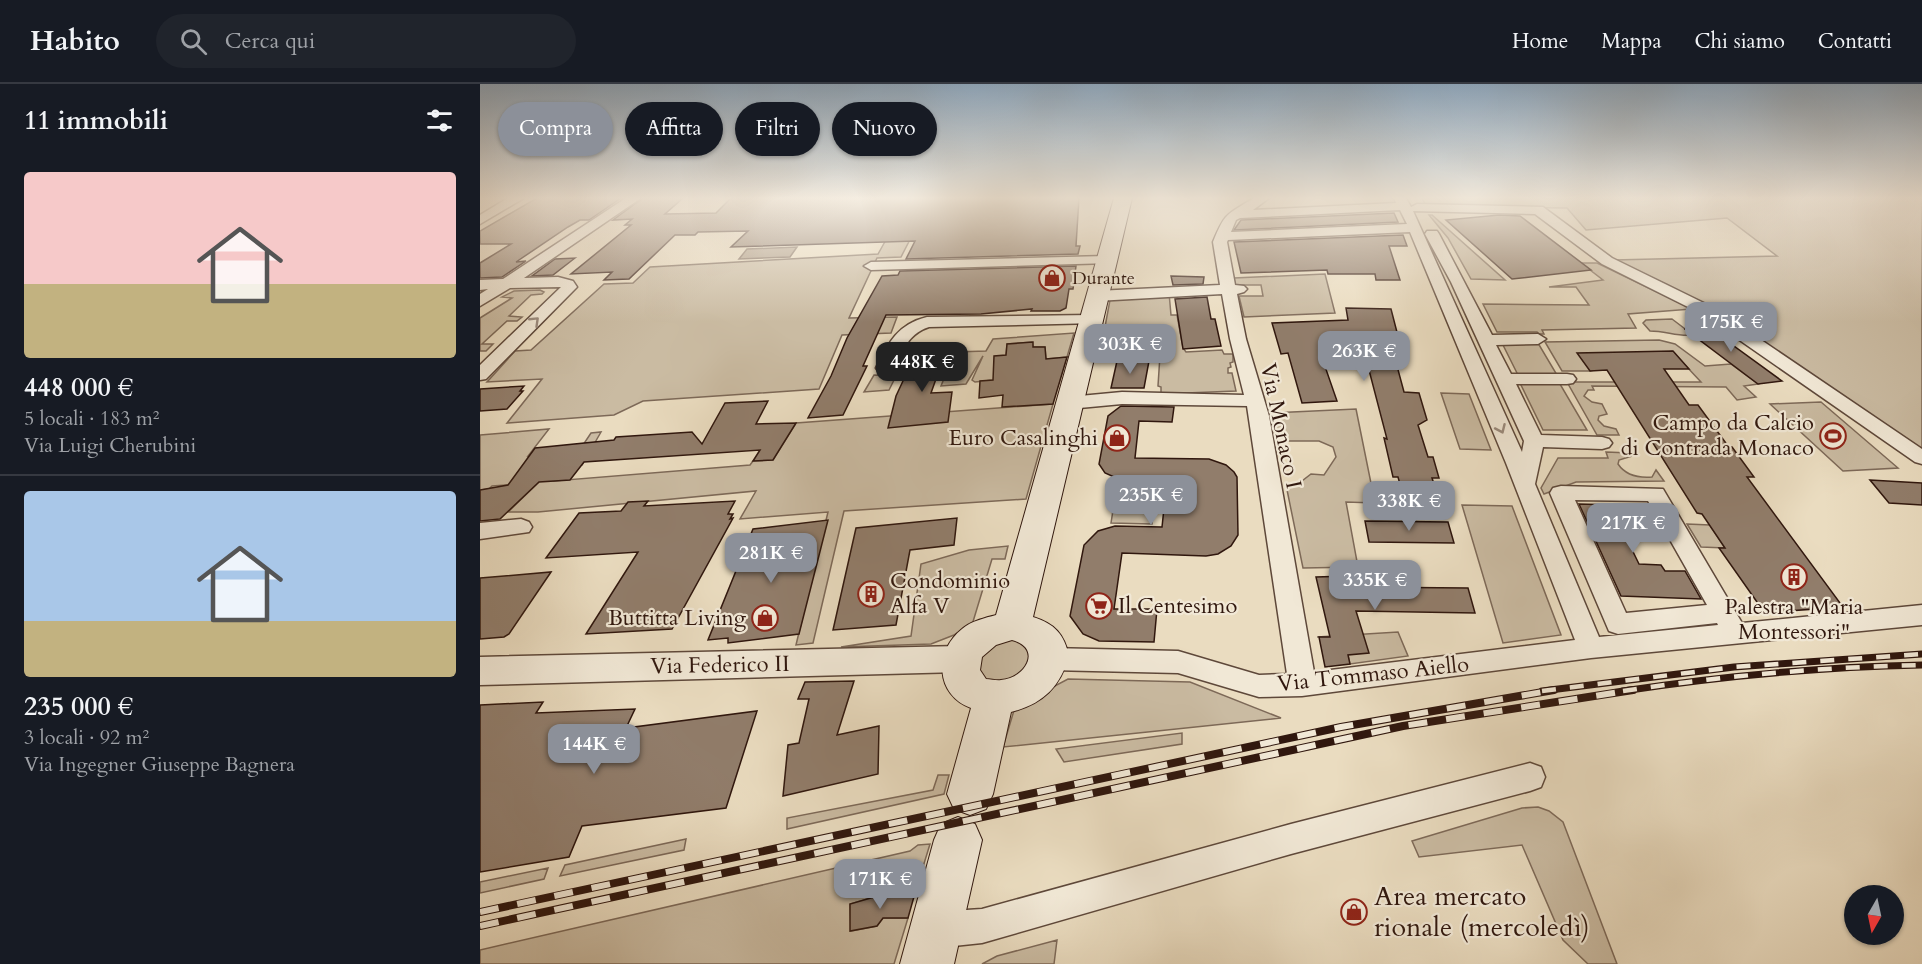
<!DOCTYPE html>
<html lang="it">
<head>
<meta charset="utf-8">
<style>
	body { margin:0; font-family:Cardo,serif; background:#20242c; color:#f1f3f6; height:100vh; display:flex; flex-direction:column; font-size:22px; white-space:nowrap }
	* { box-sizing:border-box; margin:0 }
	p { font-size:20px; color:#9ea1a6 }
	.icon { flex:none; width:33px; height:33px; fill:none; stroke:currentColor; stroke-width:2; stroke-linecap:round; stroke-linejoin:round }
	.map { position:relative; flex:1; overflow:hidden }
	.drawer { display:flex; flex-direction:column; background:#171b24; width:480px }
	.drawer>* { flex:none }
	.top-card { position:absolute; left:18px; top:18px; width:570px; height:54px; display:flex; gap:12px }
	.needle { width:39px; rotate:189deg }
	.tools { position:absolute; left:1364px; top:801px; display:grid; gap:12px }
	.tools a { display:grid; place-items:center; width:60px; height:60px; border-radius:50%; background:#171b24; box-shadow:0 2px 4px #0004; font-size:30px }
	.price { position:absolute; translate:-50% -51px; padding:0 14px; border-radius:12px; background:#8c9099; color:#fff; font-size:20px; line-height:39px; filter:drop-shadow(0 2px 3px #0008) }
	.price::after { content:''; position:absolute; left:50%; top:36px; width:18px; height:14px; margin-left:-9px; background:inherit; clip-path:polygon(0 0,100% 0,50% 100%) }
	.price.on { background:#222; color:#fff }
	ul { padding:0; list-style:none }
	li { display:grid; align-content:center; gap:12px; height:318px; padding:0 24px }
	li+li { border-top:2px solid #363941 }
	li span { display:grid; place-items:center; height:186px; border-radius:6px; color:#555 }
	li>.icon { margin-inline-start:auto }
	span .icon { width:108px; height:108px; fill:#fffc; stroke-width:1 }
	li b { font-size:26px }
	h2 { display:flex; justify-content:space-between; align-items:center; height:72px; padding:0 24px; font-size:26px }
	.pill { padding:0 21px; border-radius:27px; background:#171b24; box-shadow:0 2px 4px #0004; font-size:21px; line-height:54px }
	.pill.on { background:#8c9099; color:#fff }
	header { display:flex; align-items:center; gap:36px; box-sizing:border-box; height:84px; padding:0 30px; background:#171b24; border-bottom:2px solid #363941 }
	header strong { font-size:28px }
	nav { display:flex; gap:33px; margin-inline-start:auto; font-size:21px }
	.search { width:420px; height:54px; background:#20242c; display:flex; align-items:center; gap:15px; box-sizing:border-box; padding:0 21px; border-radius:33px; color:#9ea1a6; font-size:22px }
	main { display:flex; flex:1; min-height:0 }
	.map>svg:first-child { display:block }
	.green { fill:#cabba2; stroke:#7d6958; stroke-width:1.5 }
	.water { fill:#ab9983; stroke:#7a6554; stroke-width:1.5 }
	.building { fill:#917d6b; stroke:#30170e; stroke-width:1.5 }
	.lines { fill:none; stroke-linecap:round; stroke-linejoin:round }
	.minor-casing { stroke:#5e483a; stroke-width:3 }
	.tertiary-casing { stroke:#5e483a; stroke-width:3 }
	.secondary-casing { stroke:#30170e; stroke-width:2 }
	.minor { fill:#f1e8d6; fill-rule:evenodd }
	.tertiary { fill:#f1e8d6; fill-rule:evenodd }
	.secondary { fill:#f1e8d6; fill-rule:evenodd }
	.rail-far1-casing { stroke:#30170e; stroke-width:7 }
	.rail-casing { stroke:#30170e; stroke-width:8 }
	.rail-far1 { stroke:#f1e8d6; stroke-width:4.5; stroke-dasharray:14; stroke-linecap:butt }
	.rail { stroke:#f1e8d6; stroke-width:6; stroke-dasharray:19; stroke-linecap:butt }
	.oneway { stroke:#9a8a7c }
	.labels { text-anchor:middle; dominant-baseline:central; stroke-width:4.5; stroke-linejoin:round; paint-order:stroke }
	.far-poi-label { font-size:18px; fill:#30170e; stroke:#f1e8d6; text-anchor:start }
	.poi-label { font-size:22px; fill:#30170e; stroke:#f1e8d6; text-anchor:end }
	.street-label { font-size:22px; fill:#30170e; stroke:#f1e8d6 }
	.near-poi-label { font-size:27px; fill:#30170e; stroke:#f1e8d6; text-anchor:start }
</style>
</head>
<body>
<header>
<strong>Habito</strong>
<div class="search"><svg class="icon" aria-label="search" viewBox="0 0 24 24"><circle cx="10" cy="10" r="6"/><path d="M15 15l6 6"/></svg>Cerca qui</div>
<nav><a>Home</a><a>Mappa</a><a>Chi siamo</a><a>Contatti</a></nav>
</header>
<main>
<section class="drawer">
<h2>11 immobili<svg class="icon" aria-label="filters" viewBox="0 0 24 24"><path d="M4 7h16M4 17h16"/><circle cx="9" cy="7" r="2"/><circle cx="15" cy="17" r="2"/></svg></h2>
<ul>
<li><span style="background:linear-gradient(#f6c9c9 60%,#c2b280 0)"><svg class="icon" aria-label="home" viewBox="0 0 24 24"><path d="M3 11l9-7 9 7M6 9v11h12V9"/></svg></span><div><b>448 000 €</b><p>5 locali · 183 m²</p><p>Via Luigi Cherubini</p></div></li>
<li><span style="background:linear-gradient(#a9c7e8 70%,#c2b280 0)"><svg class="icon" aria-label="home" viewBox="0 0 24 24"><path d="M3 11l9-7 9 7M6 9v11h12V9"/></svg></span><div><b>235 000 €</b><p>3 locali · 92 m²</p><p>Via Ingegner Giuseppe Bagnera</p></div></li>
</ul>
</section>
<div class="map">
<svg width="1442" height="880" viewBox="0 0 1442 880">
	<rect width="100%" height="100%" fill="#eadcc0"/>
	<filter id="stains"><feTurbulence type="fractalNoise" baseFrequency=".00333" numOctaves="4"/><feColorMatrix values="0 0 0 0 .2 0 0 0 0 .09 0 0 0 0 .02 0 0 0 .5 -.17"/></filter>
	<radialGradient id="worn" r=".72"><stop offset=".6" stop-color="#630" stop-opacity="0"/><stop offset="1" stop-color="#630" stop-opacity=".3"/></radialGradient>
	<path class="green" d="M942,114H1442V365L1226,221L1188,201L1133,176L1297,172L1247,134L1106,146L1087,124L946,122Z
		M949,131H952L1025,196L991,195L968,154Z
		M436,144L421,173L397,174L369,234L417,233L411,249L362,251L339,305L163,317L134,331L27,339L62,295L7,298L35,267L51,266L124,200L153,199L170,183L398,170L407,154Z
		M1101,179H1117L1212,225L1148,230L1156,244L1062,246L1064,250H1059L1057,248H1017L1003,220L1109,221L1096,203H1069L1123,196Z
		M845,190L855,229L764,233L759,212H783L781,201H755L754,194Z
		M60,206L64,208L62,210L51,211L29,232L42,233L37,237H27L2,260H13L6,267H0V234L32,214L22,213L34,207Z
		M689,209L691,231H697L703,264L706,268L742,266L744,270H753V278L750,279L751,283L748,284V289H752L756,307L681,310V303L678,302L680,271H629L633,249L624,248L630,216Z
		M1192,235L1213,251C1198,253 1186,247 1170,247L1163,239L1166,236Z
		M594,249L587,273L566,275L565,263H553L552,258L527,260L526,271L513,296L495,298L492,296L503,272L486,300L461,302L475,268L506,267L513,255Z
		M1179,256L1195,260L1225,282L1251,280L1278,300L1264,302L1276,313L1257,316L1246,303L1112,302L1114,306H1108L1104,312L1112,318L1122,320L1127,330L1119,332L1118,336L1124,342L1136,345L1139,351H1117L1087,298H1221L1192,267L1110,287H1082L1065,258Z
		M1022,259H1058L1077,291H1038Z
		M394,291L416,292L409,306L384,308Z
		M1040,299L1080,300L1107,346H1063Z
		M961,309L989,310L1011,366L980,365Z
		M1341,318L1418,384L1363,387L1290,320Z
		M573,320L546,415L364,427L333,559L316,561L348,428L260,435L276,407L58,428H28L58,399L12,402L9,405L0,406V351L69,345L48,372L99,367L111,349L121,348L102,381L82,383L74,397L270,381L273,377L293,376L316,339Z
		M876,325L895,419L866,418L878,483L823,484L806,401L818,400L831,390L844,391L856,373L853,363L839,357H797L791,329Z
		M1126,368L1150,369L1152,372L1139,376L1138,380C1146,392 1159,394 1172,393L1176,386L1184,397L1096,398L1064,410L1061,404L1078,374H1128Z
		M637,399L676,400L674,416L634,415Z
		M634,420L674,421L672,440L631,439Z
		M982,421L1032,422L1081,551L1023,559Z
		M1207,440L1230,441L1245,464L1221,463Z
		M528,462L525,475H512L492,541L474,551L451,560L361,563L431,552L441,480L489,466Z
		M918,548L928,572L870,580L868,571L883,551L837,553Z
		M522,552L550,558V590L507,603L491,576Z
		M588,595L710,598L801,634L523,663L535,623Z
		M702,649V660L584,678L576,665Z
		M458,691H469L464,710L307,745V734L453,706Z
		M1058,723L1069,727L1083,738L1137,880H1108L1083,856L1042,761L939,773L932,757L1042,724Z
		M206,755L204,766L80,792L85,781Z
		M450,760L435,809L401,811L370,820L371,847L397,842L403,834H428L414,880H0V866L430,767L438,761Z
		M68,784L64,795L0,809V798Z
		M577,856L574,880H502L517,872Z"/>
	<path class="water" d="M317,163L310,173L259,175L267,165Z"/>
	<path class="building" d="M57,114H141L109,136H100L88,143L36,178L46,177L22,193L0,194V179L31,160H0V147Z
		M163,114H203L185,130L236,129L251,114H599L596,162H600L598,170L426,175L435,157L251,163L268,147L218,148L215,151H195L149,195L124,196L132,188L91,190L151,141H145L152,135L133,136Z
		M914,129L918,138L754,146L761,136Z
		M1019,131L1040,132L1111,186L1032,195L966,136Z
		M923,151L927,162H909L920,196H896L895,190H848L847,186L761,189L754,158Z
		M95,174L73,191L52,192L75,175Z
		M596,182L593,205H589L586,224L580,227H551L552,225L501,230L406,231L383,282H387L363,331L328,334L351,292L367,254L402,192L418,191L420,187Z
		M691,192L724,193L723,200L693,201Z
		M727,213L731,235H735L741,262L703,265L695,215Z
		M866,224L911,225L919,256H910L924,308L939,309L947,336L938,341L948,373H953L959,394H952L955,403L921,404L918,393H913L904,354L907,355L889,286H886L882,266L840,268L857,317L822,319L808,269L801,270L792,239L868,236Z
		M1214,233L1302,297L1278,300L1205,245Z
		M553,258V263H565L566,275L587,273L573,320L522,323L523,311L499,314L500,297L513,296L514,272L526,271L527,260Z
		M467,264L451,309L472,308L468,338L408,344L416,312L437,267Z
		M1193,267L1209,285H1184L1209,321H1218L1248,362L1252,363L1274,393H1267L1363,523L1308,527L1309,529L1284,528L1239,464H1245L1222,430L1217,429L1127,286L1110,287L1097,269Z
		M637,277H669L664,304H631Z
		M44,302L40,307H43L27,325L0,327V305Z
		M288,317L276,340L316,339L293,376L273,377L280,366L104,378L90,396L59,398L20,435L0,437V406L28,401L55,364L134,356L136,353L212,348L222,360L245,319Z
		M641,322L694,323L692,338L659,337L655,374L729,375L746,381L754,388L757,393L758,451L751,462L738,470L726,472L642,469L634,525H677L674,558L619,557L603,550L590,532L604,461L618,447L635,442L682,443L687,396H641L625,389L619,380L628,332Z
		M1390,396L1442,399V421L1409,419Z
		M168,417L164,422L255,417L248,430H253L250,435L253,434L192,545L106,550L158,468L66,474L99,429L141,427L148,418Z
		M1099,420L1168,422L1180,443L1157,442L1159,445H1142L1159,480L1181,481L1185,487H1205L1221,515L1141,512Z
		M477,434L474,461L430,466L416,541L353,546L376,444Z
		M348,436L319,550L248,559V554L228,556L273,445Z
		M885,437L968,438L974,459L889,458Z
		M71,488L29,550L24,553L0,555V494Z
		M869,492L872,503L988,504L995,529L876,527L889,569L868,571L870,580L845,583L839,553H850L836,493Z
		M374,597L357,651L399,642L398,690L303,712L308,661L319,659L329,615H318L325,598Z
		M63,618L56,629L155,625L146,644L277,627L246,724L102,742L89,773L0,788V621Z
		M435,809L428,834H403L397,842L370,847V820L401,811Z"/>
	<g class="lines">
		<g class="minor-casing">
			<path id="minor" d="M28,114H44L0,140V131Z
				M146,114H161L44,194L78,193L93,197L97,203L6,295L0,296V281L81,203L30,204L0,222V210L8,205L0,206V196L23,195Z
				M774,114H789L773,126L916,119L914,114H926L931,123L937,120L1063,123L1132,174L1234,224L1442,365V380L1435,378L1222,230L1122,180L1055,130L933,127L1042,368L1044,357L971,198L945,150L947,147H957L959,150L1012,251L1058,250L1066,255L1058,260L1016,261L1031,290H1087L1093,291L1096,295L1093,299L1087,300H1036L1061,351L1122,353L1129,355L1132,359L1129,363L1122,365L1063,363L1055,400L1119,553L1238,541L1237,539L1138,550L1129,547L1070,409L1073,404L1081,402L1183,405L1262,539L1442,521V541L1111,574L822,612L779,613L698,589L570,586L561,582L557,575L561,568L570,564L698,567L779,591L807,590L767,322L642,320L589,325L582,323L580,319L582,315L589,313L642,308L764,311L750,255L742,210L616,217L608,212L616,207L740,201L733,158C745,129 746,131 774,114ZM920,126L927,140L751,148L756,136L760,134ZM930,148L1026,379L1095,556L834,588L789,332L766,255L757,210L764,208L767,205L764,202L755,201L747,158L748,156ZM1095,416L1168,417L1227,521L1146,529Z
				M626,172L633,176L631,179L391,186L384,182L391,178Z
				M611,231L617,233L619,236L617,239L449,243C425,251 424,269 411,288H399L396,284C408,259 418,240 447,233Z
				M41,435L49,438L52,443L49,448L0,455V439Z
				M1050,679L1061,683L1065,693L1061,703L1050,707L811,770L502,859L455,864L443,858L437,846L443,834L455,828L502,825L811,740Z"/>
		</g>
		<g class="tertiary-casing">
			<path id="tertiary" d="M480,562L492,566L497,575L492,584L480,588L0,601V573Z"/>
		</g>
		<g class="secondary-casing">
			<path id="secondary" d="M634,114H652L553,533C575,540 584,550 589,572C580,603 563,620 531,628L513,710L506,725L490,731L474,725L467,710L491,624C455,611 454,567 482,545C491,537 505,534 516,531ZM532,556C564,565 544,595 521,596C517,597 511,595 506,595L500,586L502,573L516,561Z
				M478,733L495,740L502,756L474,880H420L454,756L461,740Z"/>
		</g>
		<use href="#minor" class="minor"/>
		<use href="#tertiary" class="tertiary"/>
		<use href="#secondary" class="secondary"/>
		<g class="rail-far1-casing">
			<path id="rail-far1" d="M1062,607L1254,583L1442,570
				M1143,607C1242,592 1342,583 1442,581"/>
		</g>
		<g class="rail-casing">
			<path id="rail" d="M0,828L861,643L1074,606
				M0,842L923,642L1153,606"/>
		</g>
		<use href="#rail-far1" class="rail-far1"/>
		<use href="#rail" class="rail"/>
	</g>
	<defs><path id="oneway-chevron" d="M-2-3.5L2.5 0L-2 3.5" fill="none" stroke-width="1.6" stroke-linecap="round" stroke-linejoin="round" transform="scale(1.5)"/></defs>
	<g class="oneway">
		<use href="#oneway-chevron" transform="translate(55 237) rotate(-44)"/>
		<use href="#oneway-chevron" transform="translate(1021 345) rotate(66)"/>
	</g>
	<linearGradient id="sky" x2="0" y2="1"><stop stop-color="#8fa9c0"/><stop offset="0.48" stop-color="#f6efe3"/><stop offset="1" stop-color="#f6efe3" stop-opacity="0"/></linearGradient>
	<rect width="1442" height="238" fill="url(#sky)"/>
	<defs>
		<g id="shop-ring" transform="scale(1.35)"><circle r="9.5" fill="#f1e8d6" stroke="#8f2418" stroke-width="1.5"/><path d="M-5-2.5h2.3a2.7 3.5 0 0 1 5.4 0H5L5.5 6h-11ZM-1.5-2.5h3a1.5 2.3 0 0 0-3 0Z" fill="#8f2418"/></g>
		<g id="stadium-ring" transform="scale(1.35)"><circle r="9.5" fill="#f1e8d6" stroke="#8f2418" stroke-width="1.5"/><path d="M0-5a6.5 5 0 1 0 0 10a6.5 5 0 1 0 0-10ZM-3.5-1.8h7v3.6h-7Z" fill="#8f2418"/></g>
		<g id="building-ring" transform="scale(1.35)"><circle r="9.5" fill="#f1e8d6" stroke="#8f2418" stroke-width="1.5"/><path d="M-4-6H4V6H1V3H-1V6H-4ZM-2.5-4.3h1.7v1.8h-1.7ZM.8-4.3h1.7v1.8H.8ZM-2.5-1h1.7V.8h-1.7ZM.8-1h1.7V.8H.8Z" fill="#8f2418"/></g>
		<g id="supermarket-ring" transform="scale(1.35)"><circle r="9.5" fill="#f1e8d6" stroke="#8f2418" stroke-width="1.5"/><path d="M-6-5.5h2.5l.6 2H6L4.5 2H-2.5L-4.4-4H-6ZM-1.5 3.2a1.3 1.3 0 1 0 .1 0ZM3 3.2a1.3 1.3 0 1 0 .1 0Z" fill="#8f2418"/></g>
	</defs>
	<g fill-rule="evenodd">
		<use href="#shop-ring" x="572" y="194"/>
		<use href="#stadium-ring" x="1353" y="352"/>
		<use href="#shop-ring" x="637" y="354"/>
		<use href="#building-ring" x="1314" y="493"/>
		<use href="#building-ring" x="391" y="510"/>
		<use href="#supermarket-ring" x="619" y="522"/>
		<use href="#shop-ring" x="285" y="534"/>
		<use href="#shop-ring" x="874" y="828"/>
	</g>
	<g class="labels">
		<g class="far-poi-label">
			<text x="592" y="194">Durante</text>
		</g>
		<g class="poi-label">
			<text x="1334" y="339">Campo da Calcio<tspan x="1334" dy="25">di Contrada Monaco</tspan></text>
			<text x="618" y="354">Euro Casalinghi</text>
			<text x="410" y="497" text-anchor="start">Condominio<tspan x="410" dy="25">Alfa V</tspan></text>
			<text x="638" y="522" text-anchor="start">Il Centesimo</text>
			<text x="1314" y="523" text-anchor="middle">Palestra "Maria<tspan x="1314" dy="25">Montessori"</tspan></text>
			<text x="266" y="534">Buttitta Living</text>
		</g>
		<g class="street-label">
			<text transform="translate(801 342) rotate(78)">Via Monaco I</text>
			<text transform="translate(240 581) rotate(-1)">Via Federico II</text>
			<text transform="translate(893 590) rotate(-6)">Via Tommaso Aiello</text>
		</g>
		<g class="near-poi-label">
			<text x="894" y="812">Area mercato<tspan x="894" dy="31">rionale (mercoledì)</tspan></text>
		</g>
	</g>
	<rect width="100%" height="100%" filter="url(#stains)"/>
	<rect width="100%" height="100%" fill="url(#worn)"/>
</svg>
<div class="tools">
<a><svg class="needle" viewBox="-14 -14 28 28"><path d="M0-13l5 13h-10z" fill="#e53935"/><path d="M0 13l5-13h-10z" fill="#9ea1a6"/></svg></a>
</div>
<b class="price" style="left:1251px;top:269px">175K €</b>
<b class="price" style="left:650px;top:291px">303K €</b>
<b class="price" style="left:884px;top:298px">263K €</b>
<b class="price on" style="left:442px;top:309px">448K €</b>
<b class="price" style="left:671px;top:442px">235K €</b>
<b class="price" style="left:929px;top:448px">338K €</b>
<b class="price" style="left:1153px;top:470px">217K €</b>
<b class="price" style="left:291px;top:500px">281K €</b>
<b class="price" style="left:895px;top:527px">335K €</b>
<b class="price" style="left:114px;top:691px">144K €</b>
<b class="price" style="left:400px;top:826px">171K €</b>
<div class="top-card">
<a class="pill on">Compra</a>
<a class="pill">Affitta</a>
<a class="pill">Filtri</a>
<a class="pill">Nuovo</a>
</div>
</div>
</main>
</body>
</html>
